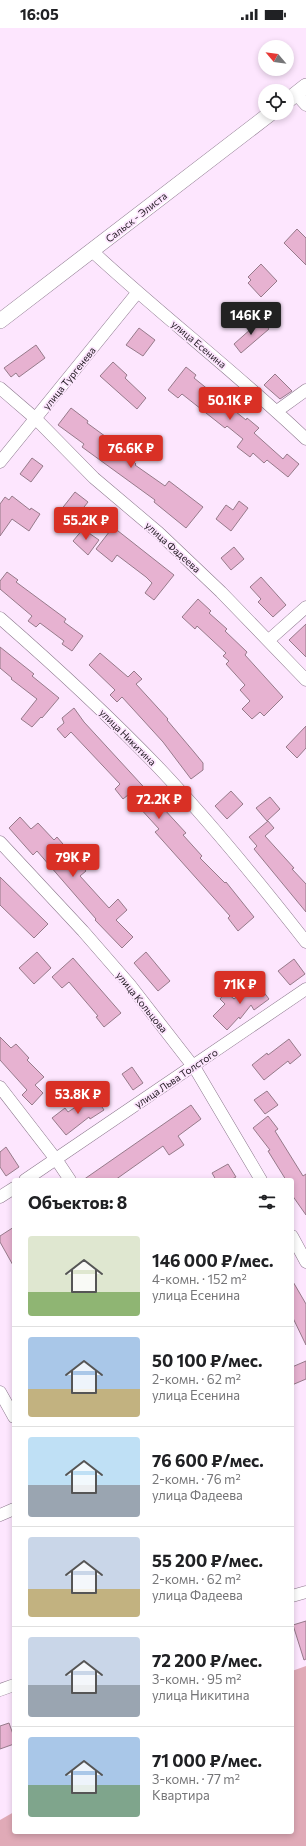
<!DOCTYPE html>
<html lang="ru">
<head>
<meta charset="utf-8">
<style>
	body { margin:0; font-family:Commissioner,sans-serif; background:#f6f6f6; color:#202124; height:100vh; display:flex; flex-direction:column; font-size:15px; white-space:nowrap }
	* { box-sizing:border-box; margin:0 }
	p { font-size:13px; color:#757577 }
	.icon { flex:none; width:22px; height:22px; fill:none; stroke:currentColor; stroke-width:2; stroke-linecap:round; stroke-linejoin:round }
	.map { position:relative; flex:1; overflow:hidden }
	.details { position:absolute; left:12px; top:1150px; width:282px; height:656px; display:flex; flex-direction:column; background:#fff; border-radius:4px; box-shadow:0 2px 6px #0003 }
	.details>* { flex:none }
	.needle { width:26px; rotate:299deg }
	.tools { position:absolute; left:258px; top:12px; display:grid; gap:8px }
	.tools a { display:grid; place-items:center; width:36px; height:36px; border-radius:50%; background:#fff; box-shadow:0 2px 6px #0003; font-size:20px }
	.price { position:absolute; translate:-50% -34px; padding:0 9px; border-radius:4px; background:#d93025; color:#fff; font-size:13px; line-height:26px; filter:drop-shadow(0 1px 2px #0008) }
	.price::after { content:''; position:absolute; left:50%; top:24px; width:12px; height:9px; margin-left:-6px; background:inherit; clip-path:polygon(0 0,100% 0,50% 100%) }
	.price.active { background:#222; color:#fff }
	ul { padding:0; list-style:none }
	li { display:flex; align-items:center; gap:12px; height:100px; padding:0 16px }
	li+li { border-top:1px solid #e0e0e0 }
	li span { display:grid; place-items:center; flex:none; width:112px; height:80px; border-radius:4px; color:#555 }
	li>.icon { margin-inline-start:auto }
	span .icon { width:48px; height:48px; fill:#fffc; stroke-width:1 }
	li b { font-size:17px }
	h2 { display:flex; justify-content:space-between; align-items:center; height:48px; padding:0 16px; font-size:17px }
	.status { display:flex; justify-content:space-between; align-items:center; height:28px; padding:0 20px; background:#fff; direction:ltr }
	.status svg { height:11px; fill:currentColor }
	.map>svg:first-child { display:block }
	.green { fill:#e0aab7 }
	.building { fill:#e7b2d1; stroke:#967a8a }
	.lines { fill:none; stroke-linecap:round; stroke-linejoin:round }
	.minor-casing { stroke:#8b778c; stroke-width:13 }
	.major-casing { stroke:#8b778c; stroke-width:16 }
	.minor { stroke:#fff; stroke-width:12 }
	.major { stroke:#fff; stroke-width:15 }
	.labels { text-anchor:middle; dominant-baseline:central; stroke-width:3.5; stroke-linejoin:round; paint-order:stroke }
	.street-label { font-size:10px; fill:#211921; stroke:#fde6fe }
</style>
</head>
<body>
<div class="status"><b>16:05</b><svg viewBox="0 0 49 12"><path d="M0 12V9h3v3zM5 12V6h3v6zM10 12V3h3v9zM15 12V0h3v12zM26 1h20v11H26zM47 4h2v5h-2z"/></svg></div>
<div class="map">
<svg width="306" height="1818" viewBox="0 0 306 1818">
	<rect width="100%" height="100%" fill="#fde6fe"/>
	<path class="green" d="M306,1638V1818H0V1792L14,1784V1804H292V1643Z"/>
	<path class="building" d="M297,201L306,210V237L284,215Z
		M261,236L277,253L261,269L248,255L251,252L248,249Z
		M261,292L269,301L241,325L234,316Z
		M139,300L155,312L143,328L126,317Z
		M36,317L45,330L19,349L16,345L11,349L4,340Z
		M113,334L127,347L125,350L146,370L137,381L100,348Z
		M186,339L196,347L194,350L246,392L247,390L259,400L254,405L283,431L287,426L299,436L288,449L267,432L264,435L253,425L250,429L237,419L243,411L227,398L225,400L182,366L178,370L168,362Z
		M275,346L292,363L280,371L264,357Z
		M71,380L88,393L87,395L135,430L133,433L136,436L135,437L165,458L169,453L203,479L186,500L154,474L155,472L82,419L84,416L58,397Z
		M32,430L43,438L31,454L20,446Z
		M75,464L88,474L73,493L60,483Z
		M12,468L30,482L31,480L40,486L29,503L12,491L0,508V476L5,469L9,472Z
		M239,473L248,480L231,503L216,491L226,477L233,482Z
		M113,499L174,547L154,572L145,565L152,555L146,549L117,527L112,534L96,521Z
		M83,501L99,512L88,527L73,513Z
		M234,519L244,531L231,542L221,530Z
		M7,544L18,552L16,554L66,591L64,594L83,608L72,623L62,616L64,613L40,595L36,599L28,593L32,588L0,561V553Z
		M261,549L286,577L273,589L258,574L261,571L250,559Z
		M198,571L211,583L209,585L227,601L225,603L247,624L245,627L283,669L264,688L260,684L252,691L242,681L250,673L240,662L245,657L226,636L229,633L223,628L226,625L197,598L195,601L182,589Z
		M306,596V629L289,612Z
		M0,619L34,646L32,648L59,670L42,690L41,689L32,699L21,691L37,671L11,651L12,650L0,640Z
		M100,625L128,649L134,643L142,651L136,656L168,691L167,692L194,724L203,735V742L191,751L163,714L122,669L117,674L110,667L115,662L89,637Z
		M74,680L84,694L186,805L183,807L202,828L200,830L225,855L226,854L254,889L238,903L228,890L230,888L155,804L159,801L128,767L123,771L115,761L120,756L71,704L65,710L57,701L64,695L62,690Z
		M306,698V720L297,730L286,719Z
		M231,763L243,776L227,791L215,778Z
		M270,769L280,781L267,793L256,780Z
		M20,789L31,801L38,795L54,812L57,809L86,843L80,848L109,880L118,871L127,882L116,892L133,909L122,920L95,892L96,891L37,823L33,827L9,800Z
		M268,793L274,800L265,808L294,840L292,841L306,856V884L254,821L257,818L249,809Z
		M0,849L48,896L34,910L0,877Z
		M37,924L51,940L34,956L19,940Z
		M146,924L170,953L158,963L134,935Z
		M73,930L121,985L104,999L96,989L98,988L69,954L62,960L52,949Z
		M294,931L305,946L290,957L278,943Z
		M256,954L269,971L254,982L251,977L240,991L239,989L227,1002L213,988L225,976L220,971L226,964L234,971Z
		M0,1009L11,1020L16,1016L29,1030L27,1032L44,1049L35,1057L43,1065L32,1077L22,1067L27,1062L0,1032Z
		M289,1011L301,1027L290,1036L288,1033L264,1052L252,1037L267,1025L268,1027Z
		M132,1039L143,1055L133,1062L122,1046Z
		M267,1063L278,1077L265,1086L254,1072Z
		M94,1067L104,1082L90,1091L89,1089L66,1107L52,1090L65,1080L68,1084Z
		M191,1077L201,1091L178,1108L184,1117L169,1127L163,1118L115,1152H83Z
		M268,1088L278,1101L275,1103L303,1148L306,1146V1187L292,1167V1152H286L268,1123L270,1122L253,1100Z
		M6,1119L19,1139L6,1148L0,1139V1124Z
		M228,1136L236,1149L230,1152H216L212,1145Z
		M14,1199V1239L0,1214V1208Z
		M292,1252L306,1276V1317L292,1288Z
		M306,1333V1351L292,1357V1339Z
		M306,1593V1631L304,1632L293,1597Z
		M9,1695L14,1709V1716L0,1721V1698Z"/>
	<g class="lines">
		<g class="minor-casing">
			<path id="minor" d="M296,66L306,77
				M92,223C162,288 237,345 306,411
				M0,360L36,391L94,450L159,505L221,564L306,652
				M277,383L306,362
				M0,434L137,265
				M0,590C55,638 108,687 159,740C211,795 259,854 306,914
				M269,612L306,579
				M0,814L83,903L130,957L196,1042L261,1152
				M0,1059L58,1134L70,1152
				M25,1152L306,961
				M0,1169L14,1160
				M292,1208L306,1234
				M0,1364L14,1389
				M0,1487L14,1481
				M292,1568L306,1564
				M0,1662L14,1657"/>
		</g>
		<g class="major-casing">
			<path id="major" d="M287,73L306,58
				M0,293L271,85"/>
		</g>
		<use href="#minor" class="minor"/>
		<use href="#major" class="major"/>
	</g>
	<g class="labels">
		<g class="street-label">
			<text transform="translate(136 189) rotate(-38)">Сальск - Элиста</text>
			<text transform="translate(199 316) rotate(40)">улица Есенина</text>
			<text transform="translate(69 350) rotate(-51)">улица Тургенева</text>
			<text transform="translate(173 519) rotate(42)">улица Фадеева</text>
			<text transform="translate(128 709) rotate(45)">улица Никитина</text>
			<text transform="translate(142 974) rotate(51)">улица Кольцова</text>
			<text transform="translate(176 1050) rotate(-34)">улица Льва Толстого</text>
		</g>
	</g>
</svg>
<div class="tools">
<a><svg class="needle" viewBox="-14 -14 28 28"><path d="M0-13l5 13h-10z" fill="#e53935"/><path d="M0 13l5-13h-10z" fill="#757577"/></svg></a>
<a><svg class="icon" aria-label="locate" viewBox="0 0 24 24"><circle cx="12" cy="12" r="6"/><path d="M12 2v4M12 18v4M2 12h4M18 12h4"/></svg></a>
</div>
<b class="price active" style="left:251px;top:308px">146K ₽</b>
<b class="price" style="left:230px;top:393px">50.1K ₽</b>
<b class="price" style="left:131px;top:441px">76.6K ₽</b>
<b class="price" style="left:86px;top:513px">55.2K ₽</b>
<b class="price" style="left:159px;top:792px">72.2K ₽</b>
<b class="price" style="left:73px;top:850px">79K ₽</b>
<b class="price" style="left:240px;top:977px">71K ₽</b>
<b class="price" style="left:78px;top:1087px">53.8K ₽</b>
<section class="details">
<h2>Объектов: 8<svg class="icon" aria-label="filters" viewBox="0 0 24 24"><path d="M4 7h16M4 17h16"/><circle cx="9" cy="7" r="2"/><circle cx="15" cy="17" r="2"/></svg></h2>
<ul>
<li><span style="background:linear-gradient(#dfe7d0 70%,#8fb573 0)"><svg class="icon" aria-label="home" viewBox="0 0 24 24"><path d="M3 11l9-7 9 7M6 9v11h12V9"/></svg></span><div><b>146 000 ₽/мес.</b><p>4-комн. · 152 m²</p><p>улица Есенина</p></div></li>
<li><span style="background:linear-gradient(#a9c7e8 65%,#c2b280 0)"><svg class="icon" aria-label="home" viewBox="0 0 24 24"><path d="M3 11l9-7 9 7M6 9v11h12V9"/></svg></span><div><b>50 100 ₽/мес.</b><p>2-комн. · 62 m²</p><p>улица Есенина</p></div></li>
<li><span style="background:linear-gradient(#bfe0f5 60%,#9aa5b1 0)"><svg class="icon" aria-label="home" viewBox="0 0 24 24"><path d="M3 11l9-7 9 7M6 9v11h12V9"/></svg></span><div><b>76 600 ₽/мес.</b><p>2-комн. · 76 m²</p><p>улица Фадеева</p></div></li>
<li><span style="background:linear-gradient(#c9d6e8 65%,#c2b280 0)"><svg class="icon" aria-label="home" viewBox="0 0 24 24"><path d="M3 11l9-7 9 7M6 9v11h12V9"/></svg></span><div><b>55 200 ₽/мес.</b><p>2-комн. · 62 m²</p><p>улица Фадеева</p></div></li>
<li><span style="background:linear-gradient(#c9d6e8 60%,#9aa5b1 0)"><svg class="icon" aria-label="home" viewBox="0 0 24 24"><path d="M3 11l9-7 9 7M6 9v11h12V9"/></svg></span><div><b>72 200 ₽/мес.</b><p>3-комн. · 95 m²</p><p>улица Никитина</p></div></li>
<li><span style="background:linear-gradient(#a9c7e8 60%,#7fa58c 0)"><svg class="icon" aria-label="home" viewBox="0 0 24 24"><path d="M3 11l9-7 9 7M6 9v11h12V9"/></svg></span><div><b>71 000 ₽/мес.</b><p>3-комн. · 77 m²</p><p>Квартира</p></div></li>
</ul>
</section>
</div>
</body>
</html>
